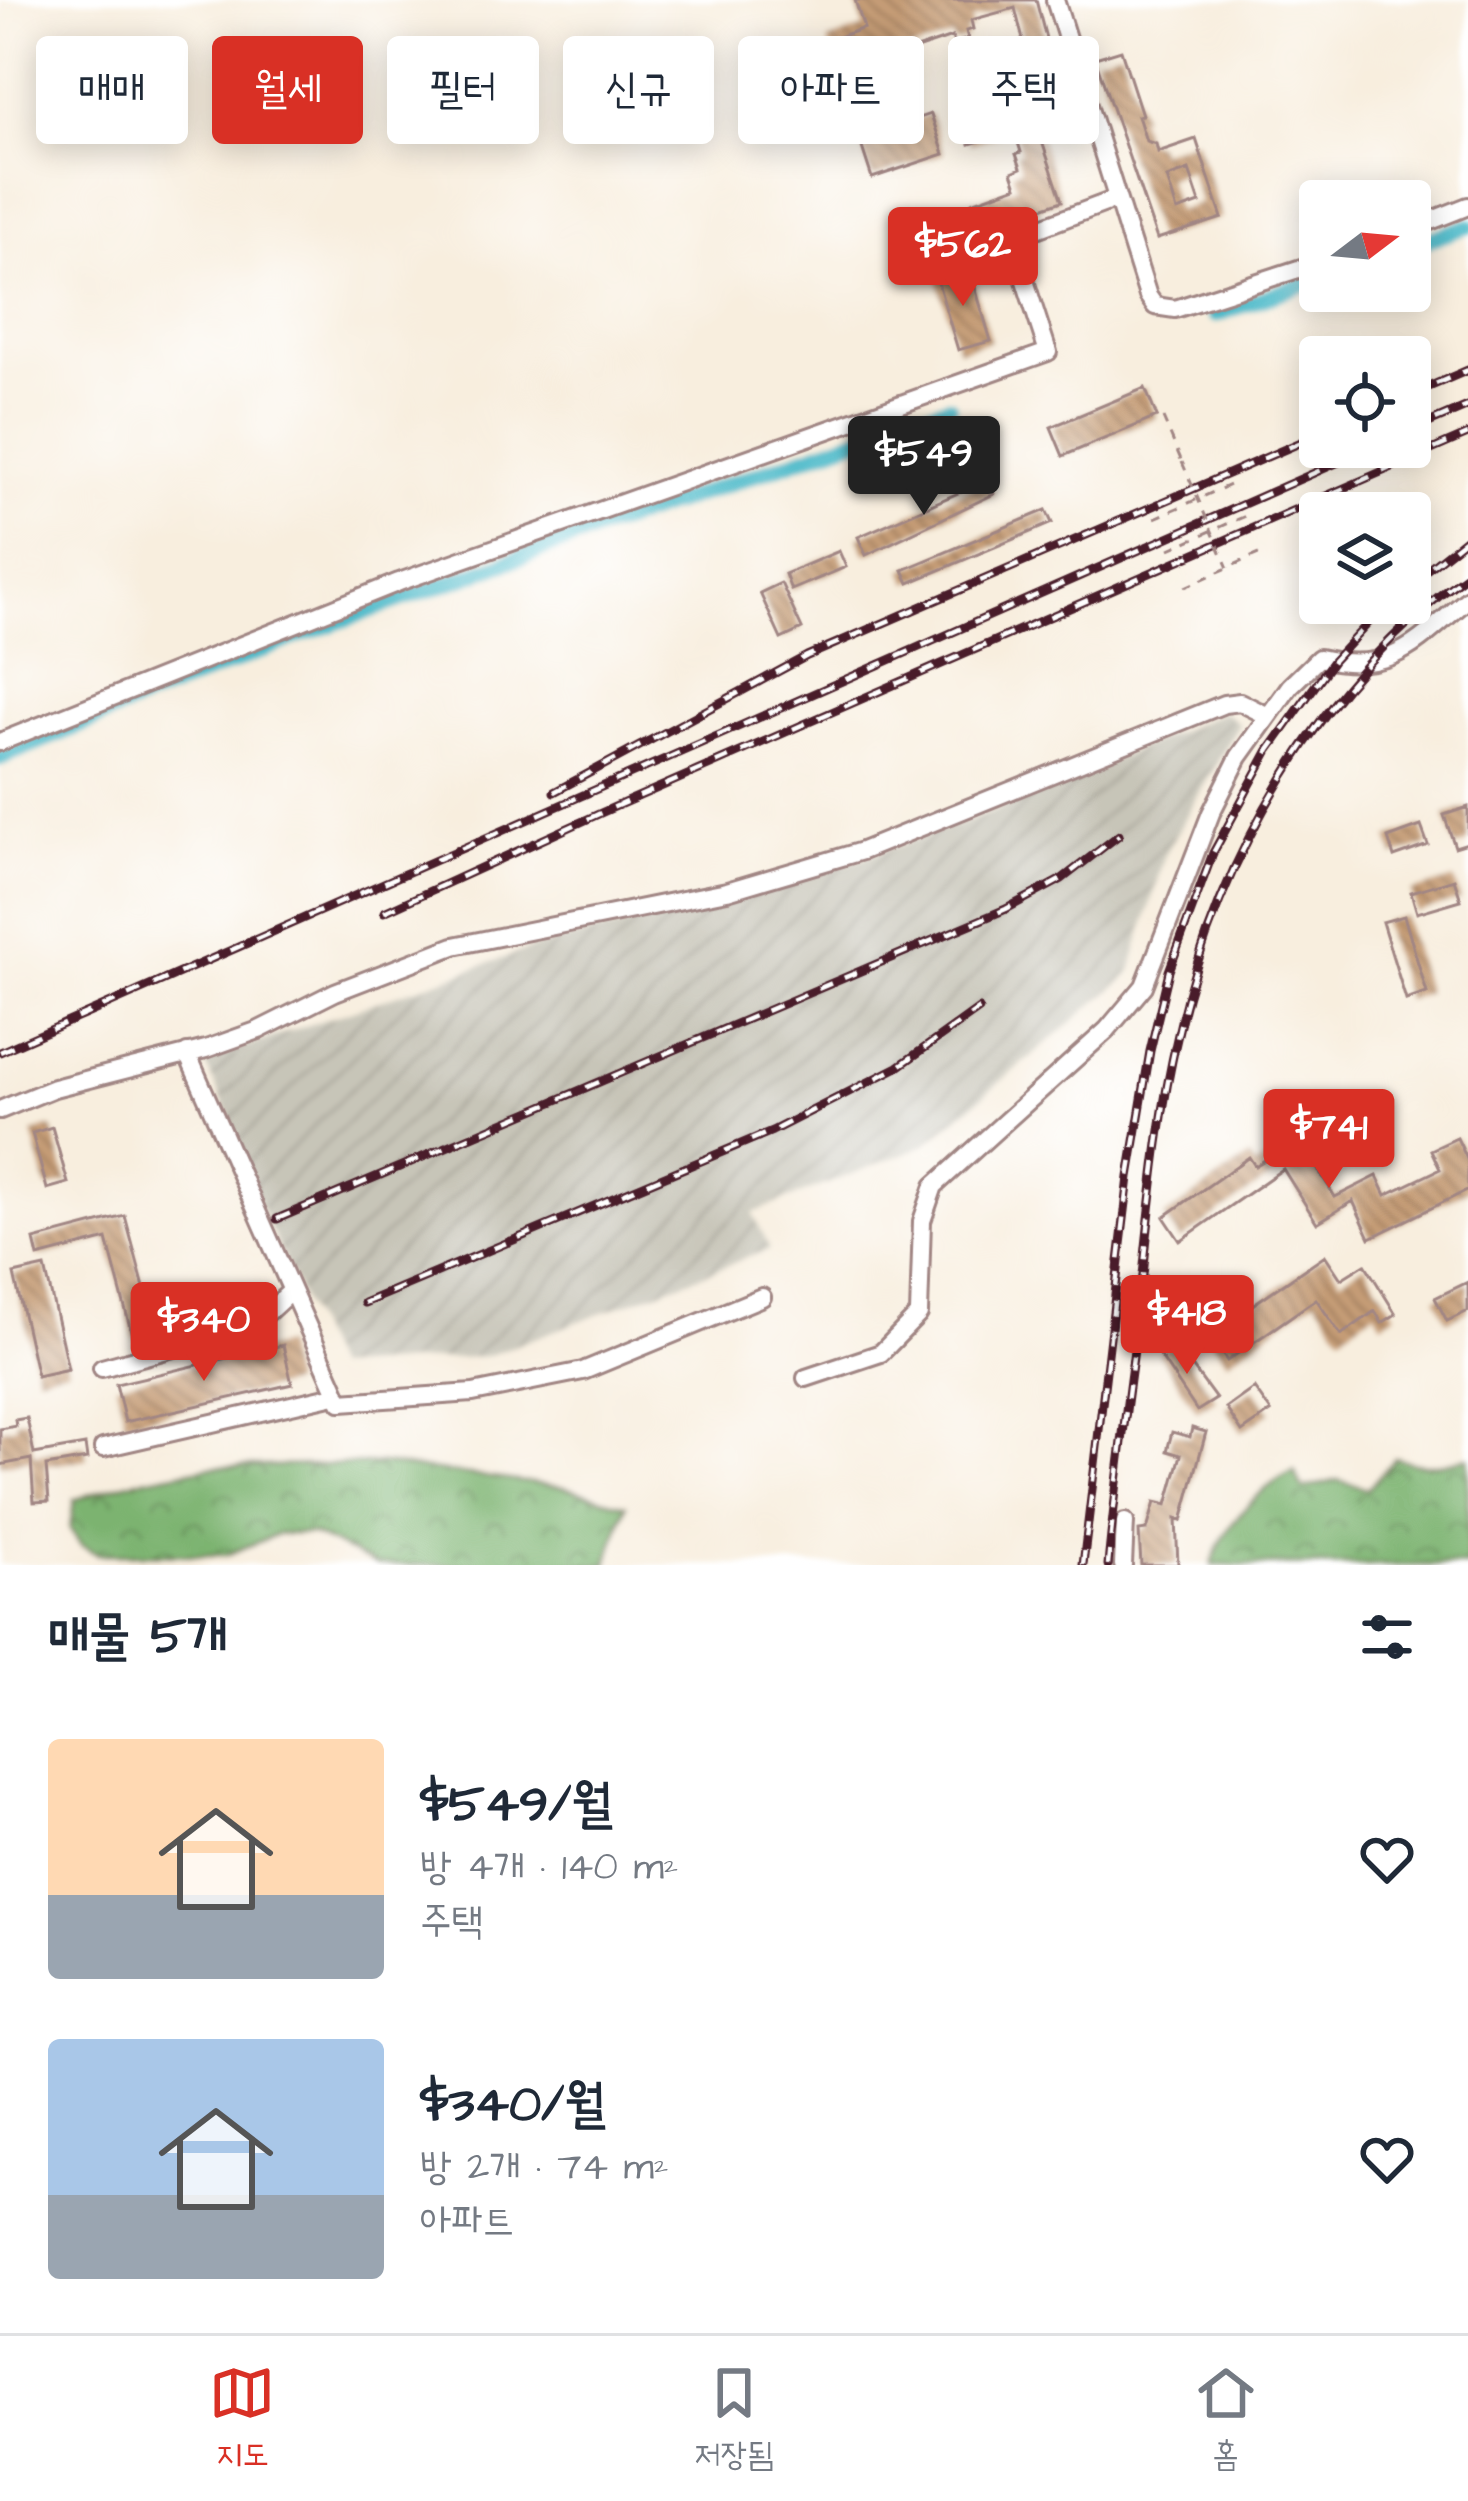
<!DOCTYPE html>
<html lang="ko">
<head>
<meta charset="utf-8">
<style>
	body { margin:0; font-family:"Architects Daughter","Poor Story",sans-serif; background:#f2f2f3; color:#1f2937; height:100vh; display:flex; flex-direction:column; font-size:45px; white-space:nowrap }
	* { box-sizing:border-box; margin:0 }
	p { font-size:39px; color:#747a83 }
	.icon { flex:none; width:66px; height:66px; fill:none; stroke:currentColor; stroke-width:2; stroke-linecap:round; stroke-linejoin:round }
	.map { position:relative; height:1565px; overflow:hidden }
	.panel { display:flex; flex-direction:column; background:#fff; flex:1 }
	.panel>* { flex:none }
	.top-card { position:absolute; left:36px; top:36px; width:1398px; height:108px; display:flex; gap:24px }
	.needle { width:78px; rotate:74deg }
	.fabs { position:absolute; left:1299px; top:180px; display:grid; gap:24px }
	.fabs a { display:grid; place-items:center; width:132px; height:132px; border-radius:12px; background:#fff; box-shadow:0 6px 30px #0003; font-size:60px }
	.price { position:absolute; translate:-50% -102px; padding:0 27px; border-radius:12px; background:#d93025; color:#fff; font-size:39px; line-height:78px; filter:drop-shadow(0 3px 6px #0008) }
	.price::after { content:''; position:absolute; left:50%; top:72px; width:36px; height:27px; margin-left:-18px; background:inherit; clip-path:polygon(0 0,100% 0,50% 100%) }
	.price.active { background:#222; color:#fff }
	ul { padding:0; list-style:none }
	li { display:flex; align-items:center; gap:36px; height:300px; padding:0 48px }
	li span { display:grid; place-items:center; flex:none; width:336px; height:240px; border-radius:12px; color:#555 }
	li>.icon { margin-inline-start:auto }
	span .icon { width:144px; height:144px; fill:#fffc; stroke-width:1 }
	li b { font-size:51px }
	h2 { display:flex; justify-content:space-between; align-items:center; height:144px; padding:0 48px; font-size:51px }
	.pill { padding:0 42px; border-radius:12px; background:#fff; box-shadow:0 6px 30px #0003; font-size:42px; line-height:108px }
	.pill.active { background:#d93025; color:#fff }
	.menu { display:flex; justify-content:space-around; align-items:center; height:168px; border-top:3px solid #e0e1e3; background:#fff; font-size:33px; color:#747a83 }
	.menu a { display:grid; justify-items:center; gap:6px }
	.menu .active { color:#d93025 }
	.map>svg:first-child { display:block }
	.industrial { fill:url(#industrial-furrows) }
	.forest { fill:url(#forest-crowns); stroke:#63694e; stroke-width:3 }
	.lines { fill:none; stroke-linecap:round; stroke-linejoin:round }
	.canal { stroke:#4dbac9; stroke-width:16 }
	.building { fill:url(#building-back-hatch); fill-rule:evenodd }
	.minor-casing { stroke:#a18684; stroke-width:22 }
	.path { stroke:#a18684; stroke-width:3; stroke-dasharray:9 9; stroke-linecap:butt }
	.minor { stroke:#fff; stroke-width:16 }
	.rail-casing { stroke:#4a1f2b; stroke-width:9 }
	.rail { stroke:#fff; stroke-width:4.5; stroke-dasharray:14; stroke-linecap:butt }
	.path-bridge { stroke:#a18684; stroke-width:3; stroke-dasharray:9 9; stroke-linecap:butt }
</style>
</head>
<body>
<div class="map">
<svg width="1468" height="1565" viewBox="0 0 1468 1565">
	<defs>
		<pattern id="industrial-furrows" width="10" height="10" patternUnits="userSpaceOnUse" patternTransform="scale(3)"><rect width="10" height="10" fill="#c7c5b8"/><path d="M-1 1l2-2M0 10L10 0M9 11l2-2" fill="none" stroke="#aca99e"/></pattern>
		<pattern id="forest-crowns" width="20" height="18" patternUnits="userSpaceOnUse" patternTransform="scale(3)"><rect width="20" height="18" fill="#7cb370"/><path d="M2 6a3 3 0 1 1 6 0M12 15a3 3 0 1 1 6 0" fill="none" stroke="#68915c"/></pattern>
		<pattern id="building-back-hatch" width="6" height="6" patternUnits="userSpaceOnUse" patternTransform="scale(3)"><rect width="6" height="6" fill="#c59c76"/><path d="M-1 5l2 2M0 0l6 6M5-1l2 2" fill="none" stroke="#a27f61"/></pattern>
	</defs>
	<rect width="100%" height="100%" fill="#fff"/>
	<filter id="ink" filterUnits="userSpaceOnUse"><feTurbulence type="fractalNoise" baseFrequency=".00833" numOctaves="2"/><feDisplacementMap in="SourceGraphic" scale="24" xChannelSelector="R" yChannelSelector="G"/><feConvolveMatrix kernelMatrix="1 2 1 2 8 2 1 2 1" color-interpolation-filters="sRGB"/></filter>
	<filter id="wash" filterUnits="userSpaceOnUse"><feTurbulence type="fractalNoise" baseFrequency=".004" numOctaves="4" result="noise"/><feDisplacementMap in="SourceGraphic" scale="48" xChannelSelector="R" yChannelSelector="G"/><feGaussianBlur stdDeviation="2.7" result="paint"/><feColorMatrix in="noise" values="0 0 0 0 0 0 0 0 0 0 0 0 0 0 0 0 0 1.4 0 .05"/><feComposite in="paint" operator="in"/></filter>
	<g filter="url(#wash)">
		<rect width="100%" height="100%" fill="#f8eede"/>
		<path class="industrial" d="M1224,712L1239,724L1165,853L1130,974L923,1146L753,1213L770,1249L487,1356L333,1368L223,1124L231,1120L204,1061L533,948L771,890L981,817Z"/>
		<path class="forest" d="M1396,1457C1422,1469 1441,1464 1468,1457V1565H1212C1223,1525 1258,1489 1294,1471L1303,1489L1338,1480L1367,1489Z
			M381,1464L564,1487L626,1505L607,1565H377L312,1534H278L226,1555L97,1554L81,1545L70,1529L74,1500L129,1482L207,1467Z"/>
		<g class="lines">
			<path class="canal" d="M1410,246L1468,226
				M1215,315L1320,278
				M0,758L295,637L949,406"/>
		</g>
		<g id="blocks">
			<path class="building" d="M855,0H1036L1050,54L1015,63L1010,44L1023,40L1015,8L971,20L973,29L966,31L968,39L954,43L952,37L838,75L827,41L864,28Z
				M1121,50L1142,115L1138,116L1146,141L1156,144L1158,152L1196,139L1222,218L1157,239L1095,58ZM1189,170L1200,203L1177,211L1167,178Z
				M1022,82L1062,201L980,229L972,202L1017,186L1012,172L1021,168L1016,154L1021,152L1014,130L970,144L957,103L973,98L979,116L1006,108L1000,89Z
				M931,114L944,154L872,178L859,138Z
				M969,267L991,341L958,350L936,276Z
				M1145,388L1157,417L1063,456L1051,427Z
				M988,480L994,494L866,555L858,537Z
				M1046,510L1052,523L909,583L903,570Z
				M839,551L846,567L791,590L785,574Z
				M781,583L802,629L781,639L760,593Z
				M1468,807V843L1455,847L1444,815Z
				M1421,826L1428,845L1394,857L1388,838Z
				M1454,879L1461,900L1417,913L1411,892Z
				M1404,916L1427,993L1406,1000L1382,922Z
				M52,1127L68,1183L47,1189L32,1133Z
				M1457,1138L1468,1161V1190L1370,1238L1353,1201L1317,1223L1283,1169L1180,1241L1164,1217L1249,1157L1255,1166L1299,1139L1335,1197L1377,1176L1386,1195L1440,1169L1431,1150Z
				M125,1216L156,1333L133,1339L107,1239L38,1257L34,1240Z
				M1325,1255L1341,1279L1365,1264L1396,1314L1382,1323L1375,1311L1341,1335L1316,1299L1227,1361L1209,1335Z
				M45,1267L68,1369L37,1376L14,1274Z
				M1468,1282V1311L1447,1321L1435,1298Z
				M1174,1342L1216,1399L1197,1411L1158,1353Z
				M283,1345L292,1384L125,1422L116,1384Z
				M1254,1388L1271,1412L1242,1432L1226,1408Z
				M27,1418L34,1454L85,1445L87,1459L46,1466L49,1501L34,1502L31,1459L0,1465V1429L16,1426L15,1420Z
				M1192,1428L1206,1432L1182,1521L1176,1519L1178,1565H1141L1139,1531L1147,1530L1155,1502L1167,1505L1181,1455L1167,1451L1172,1432L1190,1437Z"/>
		</g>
	</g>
	<g filter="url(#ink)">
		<use href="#blocks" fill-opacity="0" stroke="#a18684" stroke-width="3"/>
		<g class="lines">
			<g class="minor-casing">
				<path id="minor" d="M1055,0L1148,296L1155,306L1175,309L1320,262
					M1410,229L1468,206
					M0,742L399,582L1048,352L1019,262L1023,234L1116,199
					M187,1053L341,1402L473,1393L583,1371L762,1297
					M0,1110L54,1088L206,1049L259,1030L335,992L454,946L727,891L862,851L1224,704L1240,702L1268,716
					M102,1368L253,1326L290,1292
					M806,1378L881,1353L919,1314L922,1221L934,1186L1107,1030L1144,986L1211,813L1239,757L1290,686L1319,658C1393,675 1415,643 1468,599
					M103,1448L335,1395
					M1123,1565L1125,1522"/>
			</g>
			<path class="path" d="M1163,418L1182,462
				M1155,518L1236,482
				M1170,549L1250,514
				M1185,587L1265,551"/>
			<use href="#minor" class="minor"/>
			<g class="rail-casing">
				<path id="rail" d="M1410,395L1468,370
					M1410,431L1468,406
					M1410,583L1468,537
					M554,792L807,656L1320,434
					M384,912L603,812L1468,434
					M0,1052L1373,447
					M277,1219L1006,909L1062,879L1119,835
					M364,1303L772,1131L898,1067L979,1009
					M1083,1565L1129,1177L1150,1051L1169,971L1213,853L1269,750L1333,661L1387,603
					M1108,1565C1116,1478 1129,1391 1140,1303C1150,1213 1157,1122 1178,1034C1218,858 1320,680 1468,574"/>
			</g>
			<use href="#rail" class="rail"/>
			<path class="path-bridge" d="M1182,462L1228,568"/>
		</g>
	</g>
</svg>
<div class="fabs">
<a><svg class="needle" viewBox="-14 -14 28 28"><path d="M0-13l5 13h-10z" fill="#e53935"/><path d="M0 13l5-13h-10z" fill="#747a83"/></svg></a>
<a><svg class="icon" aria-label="locate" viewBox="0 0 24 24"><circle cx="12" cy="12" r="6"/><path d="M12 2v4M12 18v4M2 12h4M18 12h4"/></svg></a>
<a><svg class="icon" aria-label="layers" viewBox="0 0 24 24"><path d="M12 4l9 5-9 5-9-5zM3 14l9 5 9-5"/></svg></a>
</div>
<b class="price" style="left:963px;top:309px">$562</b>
<b class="price active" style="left:924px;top:518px">$549</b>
<b class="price" style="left:1329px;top:1191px">$741</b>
<b class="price" style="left:1187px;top:1377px">$418</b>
<b class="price" style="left:204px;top:1384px">$340</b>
<div class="top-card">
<a class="pill">매매</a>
<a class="pill active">월세</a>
<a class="pill">필터</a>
<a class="pill">신규</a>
<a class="pill">아파트</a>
<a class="pill">주택</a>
</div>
</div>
<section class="panel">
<h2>매물 5개<svg class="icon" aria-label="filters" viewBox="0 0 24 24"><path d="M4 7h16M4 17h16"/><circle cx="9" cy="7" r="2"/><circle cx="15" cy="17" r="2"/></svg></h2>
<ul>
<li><span style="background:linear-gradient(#ffd9b3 65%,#9aa5b1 0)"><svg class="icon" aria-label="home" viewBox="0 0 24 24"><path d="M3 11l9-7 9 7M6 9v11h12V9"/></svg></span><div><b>$549/월</b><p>방 4개 · 140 m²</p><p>주택</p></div><svg class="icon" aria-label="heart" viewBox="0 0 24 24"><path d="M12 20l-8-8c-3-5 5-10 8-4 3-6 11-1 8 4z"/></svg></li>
<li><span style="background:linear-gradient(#a9c7e8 65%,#9aa5b1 0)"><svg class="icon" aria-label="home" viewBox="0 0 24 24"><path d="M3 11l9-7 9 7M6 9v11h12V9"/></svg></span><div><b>$340/월</b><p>방 2개 · 74 m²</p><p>아파트</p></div><svg class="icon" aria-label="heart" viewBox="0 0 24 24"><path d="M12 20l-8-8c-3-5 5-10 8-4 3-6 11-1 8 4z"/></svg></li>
</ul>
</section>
<nav class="menu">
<a class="active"><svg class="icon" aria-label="map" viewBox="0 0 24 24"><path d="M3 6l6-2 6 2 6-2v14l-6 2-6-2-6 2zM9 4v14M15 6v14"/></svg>지도</a>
<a><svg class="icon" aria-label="saved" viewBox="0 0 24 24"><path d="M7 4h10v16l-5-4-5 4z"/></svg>저장됨</a>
<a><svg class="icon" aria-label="home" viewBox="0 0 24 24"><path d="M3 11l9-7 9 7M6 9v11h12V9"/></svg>홈</a>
</nav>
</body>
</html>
